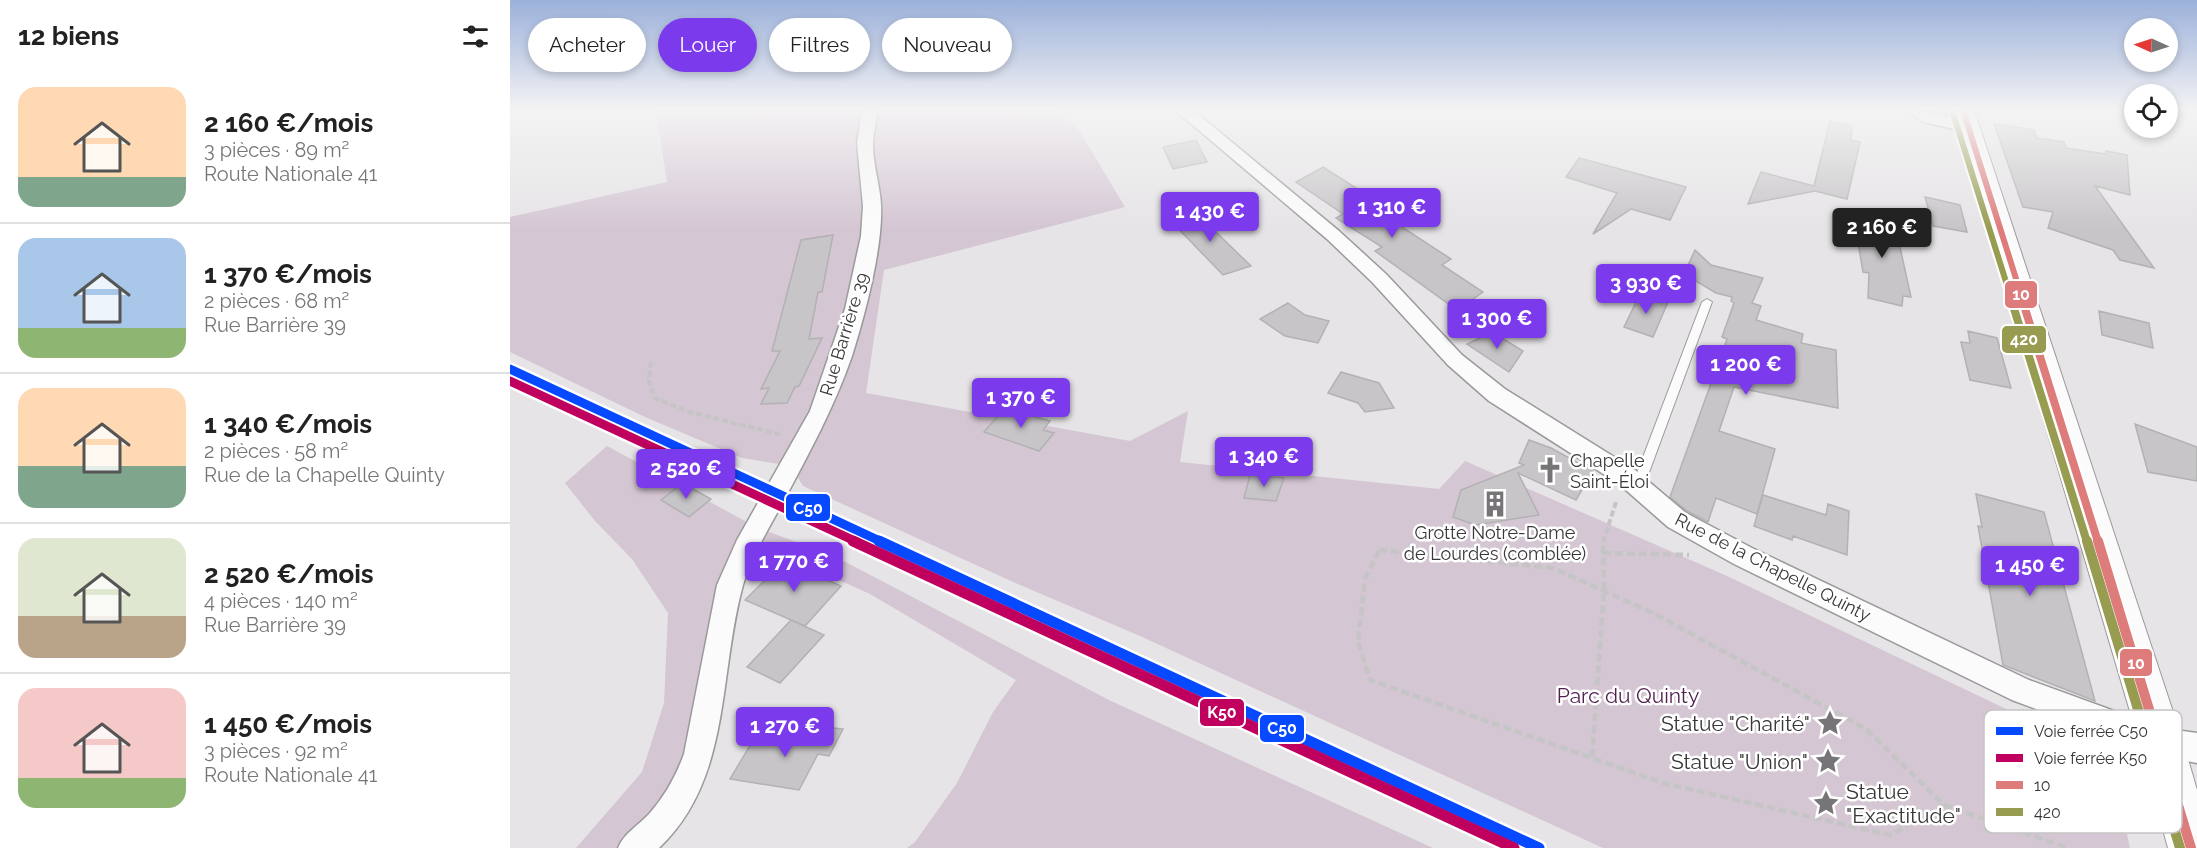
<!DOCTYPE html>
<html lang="fr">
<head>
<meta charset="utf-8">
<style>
	body { margin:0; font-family:Raleway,sans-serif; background:#f2f2f2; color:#222; height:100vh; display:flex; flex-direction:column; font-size:22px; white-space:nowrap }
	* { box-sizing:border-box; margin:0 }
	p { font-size:20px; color:#767676 }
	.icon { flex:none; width:33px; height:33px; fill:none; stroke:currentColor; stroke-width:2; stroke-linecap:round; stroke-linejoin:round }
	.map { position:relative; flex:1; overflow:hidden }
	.drawer { display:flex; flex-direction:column; background:#fff; width:510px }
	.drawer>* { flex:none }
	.banner { position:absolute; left:18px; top:18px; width:570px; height:54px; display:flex; gap:12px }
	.needle { width:39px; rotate:273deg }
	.buttons { position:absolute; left:1614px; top:18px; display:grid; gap:12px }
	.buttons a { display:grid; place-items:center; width:54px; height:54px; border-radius:50%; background:#fff; box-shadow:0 3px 9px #0003; font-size:30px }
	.price { position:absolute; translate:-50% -51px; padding:0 14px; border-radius:6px; background:#7c3aed; color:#fff; font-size:20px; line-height:39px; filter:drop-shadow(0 2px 3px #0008) }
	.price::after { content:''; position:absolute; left:50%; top:36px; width:18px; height:14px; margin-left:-9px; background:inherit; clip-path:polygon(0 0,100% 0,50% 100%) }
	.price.current { background:#222; color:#fff }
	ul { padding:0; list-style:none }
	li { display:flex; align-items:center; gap:18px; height:150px; padding:0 18px }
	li+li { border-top:2px solid #e0e0e0 }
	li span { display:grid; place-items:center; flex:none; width:168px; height:120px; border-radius:18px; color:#555 }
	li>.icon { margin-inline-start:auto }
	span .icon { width:72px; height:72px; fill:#fffc; stroke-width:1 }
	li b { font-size:26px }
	h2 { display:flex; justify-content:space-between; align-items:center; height:72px; padding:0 18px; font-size:26px }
	.chip { padding:0 21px; border-radius:27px; background:#fff; box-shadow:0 3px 9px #0003; font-size:21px; line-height:54px }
	.chip.current { background:#7c3aed; color:#fff }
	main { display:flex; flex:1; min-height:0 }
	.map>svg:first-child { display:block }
	.green { fill:#d4c6d3 }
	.building { fill:#c7c5c7; stroke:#b3b1b3; stroke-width:1.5 }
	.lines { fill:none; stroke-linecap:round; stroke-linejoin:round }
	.lane-casing { stroke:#9b999b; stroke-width:2 }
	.street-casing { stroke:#9b999b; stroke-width:3 }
	.secondary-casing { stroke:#9b999b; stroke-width:2 }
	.path-far1 { stroke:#c5c5c5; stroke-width:4; stroke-dasharray:6 3; stroke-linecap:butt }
	.path { stroke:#c5c5c5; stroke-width:4.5; stroke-dasharray:8 4; stroke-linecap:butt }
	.lane { fill:#fbfbfb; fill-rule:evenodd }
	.street { fill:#fbfbfb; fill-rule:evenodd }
	.secondary { fill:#fbfbfb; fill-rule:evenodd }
	.bus-1-far2-casing { stroke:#fff; stroke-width:10 }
	.bus-1-far1-casing { stroke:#fff; stroke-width:12 }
	.bus-1-casing { stroke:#fff; stroke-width:14 }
	.bus-2-far2-casing { stroke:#fff; stroke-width:10 }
	.bus-2-far1-casing { stroke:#fff; stroke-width:12 }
	.bus-2-casing { stroke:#fff; stroke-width:14 }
	.bus-1-far2 { stroke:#de7c7b; stroke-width:6 }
	.bus-1-far1 { stroke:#de7c7b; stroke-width:8 }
	.bus-1 { stroke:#de7c7b; stroke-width:10 }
	.bus-2-far2 { stroke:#979c50; stroke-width:6 }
	.bus-2-far1 { stroke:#979c50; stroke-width:8 }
	.bus-2 { stroke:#979c50; stroke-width:10 }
	.rail-1-far1-casing { stroke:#fff; stroke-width:14 }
	.rail-1-casing { stroke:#fff; stroke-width:16 }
	.rail-2-far1-casing { stroke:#fff; stroke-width:14 }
	.rail-2-casing { stroke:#fff; stroke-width:16 }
	.rail-1-far1 { stroke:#0749ff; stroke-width:9 }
	.rail-1 { stroke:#0749ff; stroke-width:11 }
	.rail-2-far1 { stroke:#bf005f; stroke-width:9 }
	.rail-2 { stroke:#bf005f; stroke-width:11 }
	.labels { text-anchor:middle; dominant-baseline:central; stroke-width:5; stroke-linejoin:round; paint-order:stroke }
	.street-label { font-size:18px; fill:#393839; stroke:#fff }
	.poi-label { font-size:18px; fill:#393839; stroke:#fff; text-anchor:start }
	.near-park-label { font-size:21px; fill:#511f4f; stroke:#fff }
	.near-poi-label { font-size:21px; fill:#393839; stroke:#fff; text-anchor:end }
	.key { fill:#fff; stroke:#c4c3c4; stroke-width:1.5 }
	.key-label { font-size:16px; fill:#393839 }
	.line-badge { stroke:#fff; stroke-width:2 }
	.badge-label { font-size:16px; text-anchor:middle; font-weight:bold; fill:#fff }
</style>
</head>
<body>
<main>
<section class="drawer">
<h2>12 biens<svg class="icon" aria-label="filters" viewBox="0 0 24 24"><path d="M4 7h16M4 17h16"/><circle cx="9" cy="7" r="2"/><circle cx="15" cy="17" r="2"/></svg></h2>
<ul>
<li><span style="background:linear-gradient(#ffd9b3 75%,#7fa58c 0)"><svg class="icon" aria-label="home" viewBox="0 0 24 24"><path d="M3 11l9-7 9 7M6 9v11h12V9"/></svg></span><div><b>2 160 €/mois</b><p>3 pièces · 89 m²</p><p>Route Nationale 41</p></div></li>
<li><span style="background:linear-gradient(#a9c7e8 75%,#8fb573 0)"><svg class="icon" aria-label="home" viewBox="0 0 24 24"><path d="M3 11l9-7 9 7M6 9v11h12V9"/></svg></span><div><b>1 370 €/mois</b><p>2 pièces · 68 m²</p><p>Rue Barrière 39</p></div></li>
<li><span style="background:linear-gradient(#ffd9b3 65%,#7fa58c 0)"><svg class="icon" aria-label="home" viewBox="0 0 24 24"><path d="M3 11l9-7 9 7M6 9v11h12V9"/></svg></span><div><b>1 340 €/mois</b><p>2 pièces · 58 m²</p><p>Rue de la Chapelle Quinty</p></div></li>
<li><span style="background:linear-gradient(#dfe7d0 65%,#b9a48a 0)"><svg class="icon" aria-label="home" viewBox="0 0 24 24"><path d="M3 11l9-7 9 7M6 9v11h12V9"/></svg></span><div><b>2 520 €/mois</b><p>4 pièces · 140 m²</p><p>Rue Barrière 39</p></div></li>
<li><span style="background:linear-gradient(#f6c9c9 75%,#8fb573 0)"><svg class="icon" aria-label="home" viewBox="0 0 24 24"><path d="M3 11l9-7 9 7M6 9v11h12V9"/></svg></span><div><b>1 450 €/mois</b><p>3 pièces · 92 m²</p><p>Route Nationale 41</p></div></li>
</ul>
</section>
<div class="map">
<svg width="1687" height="848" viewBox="0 0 1687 848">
	<rect width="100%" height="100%" fill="#e6e4e6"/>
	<path class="green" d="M146,110H546L569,130L615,207L374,270L356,393L620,441L678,411L670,462L929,489L955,461L1217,576L1601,759L1620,848H1093L630,636L501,581L293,486L281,466L232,458L135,417L0,352V217L157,182Z
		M97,446L246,527L324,556L599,700L923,848H397L405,842L447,783L483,712L506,680L360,594L258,548L236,547L171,800L124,848H66L132,772L154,703L158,613L122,559L85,521L55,483Z"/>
	<path class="building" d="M1320,121L1342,126L1341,140L1350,142L1337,199L1305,191L1238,204L1251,172L1304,186Z
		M1484,124L1524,130L1527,138L1554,142L1556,148L1596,154V151L1617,155L1620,195L1585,186L1644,268L1610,260L1603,250L1538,228L1543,212L1513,207Z
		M686,140L697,162L663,169L653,147Z
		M1069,158L1154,181L1176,187L1160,220L1121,209L1083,234L1107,193L1056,177Z
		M813,167L857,195L849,199L941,259L932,265L973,292L947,310L865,251L872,247L826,218L833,214L786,182Z
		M1415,197L1450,205L1457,232L1423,226Z
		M683,210L741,266L713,275L659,219Z
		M1343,213L1384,220L1401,297L1393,296L1392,306L1358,298L1359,273L1353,272Z
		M323,235L312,292H308L299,339L312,338L289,386L285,387L277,403L251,404L259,388L251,389L270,351H262L291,240Z
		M1185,250L1201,265L1253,278L1242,303L1251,306L1246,320L1293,334L1291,343L1326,350L1328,408L1224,387L1209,431L1265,449L1247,514L1206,498L1198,522L1177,511L1160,497L1217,339L1212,337L1224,303L1221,301L1222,297L1206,293L1174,274Z
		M1130,294L1158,302L1143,337L1114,327Z
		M778,303L795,315L819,321L808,343L775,336L750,319Z
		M1589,311L1639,323L1643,348L1592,335Z
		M1458,331L1487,338L1501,388L1460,380L1451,342L1460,343Z
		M982,332L1013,351L999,372L957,344Z
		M831,372L869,383L884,408L855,412L848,403L818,393Z
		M495,408L540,421L533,430L544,433L529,451L474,432Z
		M1625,424L1687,447V481L1638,472Z
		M1019,440L1041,448L1083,471L1066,500L1008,473L1029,515L965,525L943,517L951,490L1014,465L1009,463Z
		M740,475L774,478L766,501L734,498Z
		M169,486L174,489L178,486L201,499L179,517L151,500Z
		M1466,494L1534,512L1585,701L1493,665L1468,526L1472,527Z
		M1253,495L1316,515L1318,504L1339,511L1337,555L1283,536L1282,540L1244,526Z
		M274,561L331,586L295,626L235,600Z
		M281,620L314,635L270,683L237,667Z
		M299,725L333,729L319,756L308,754L289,790L220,779L245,737L289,743Z"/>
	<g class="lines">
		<g class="lane-casing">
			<path id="lane" d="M1197,299L1202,302L1134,486L1133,490H1123L1122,486L1192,302Z"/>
		</g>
		<g class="street-casing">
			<path id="street" d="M352,110H368C366,121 364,131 363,142C362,162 370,184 371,205C373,247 355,315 342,356C324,408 298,455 272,504C258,530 241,557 233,585C208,675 222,779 149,848H108C114,833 128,826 139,814C155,796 166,776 174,754L207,585L227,540L300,411L335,309L351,236L353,206L347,143Z
				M665,110H683L829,231L876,274L952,355L995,389L1125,470L1176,513L1242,548L1519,680L1651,728L1687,733V763L1651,756L1502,700L1224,564L1158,527L1109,484L979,401L938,365L862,282L817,239Z
				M1396,110C1418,110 1441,118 1463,124L1465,127L1457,132L1413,122Z"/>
		</g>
		<g class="secondary-casing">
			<path id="secondary" d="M1442,110H1464L1673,742L1687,790V848H1658L1629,742Z"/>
		</g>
		<path class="path-far1" d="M141,362L139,382L145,398L179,412L273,435
			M1093,542L1107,499"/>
		<path class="path" d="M869,550L1043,568L1143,613L1356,729L1434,805L1380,835L1153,783L860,680L848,642L855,579Z
			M1093,553L1179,555
			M1082,757L1094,591L1093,541
			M1434,805L1558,848"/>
		<use href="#lane" class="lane"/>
		<use href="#street" class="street"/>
		<use href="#secondary" class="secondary"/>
		<g class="bus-1-far2-casing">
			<path id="bus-1-far2" d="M1453,110L1513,301"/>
		</g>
		<g class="bus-1-far1-casing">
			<path id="bus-1-far1" d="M1512,299L1588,542"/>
		</g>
		<g class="bus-1-casing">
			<path id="bus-1" d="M1588,541L1681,848"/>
		</g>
		<g class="bus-2-far2-casing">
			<path id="bus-2-far2" d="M1443,113L1502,301"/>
		</g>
		<g class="bus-2-far1-casing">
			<path id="bus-2-far1" d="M1501,299L1577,542"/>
		</g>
		<g class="bus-2-casing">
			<path id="bus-2" d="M1577,541L1670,848"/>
		</g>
		<use href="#bus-1-far2" class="bus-1-far2"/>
		<use href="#bus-1-far1" class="bus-1-far1"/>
		<use href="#bus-1" class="bus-1"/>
		<use href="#bus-2-far2" class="bus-2-far2"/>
		<use href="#bus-2-far1" class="bus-2-far1"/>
		<use href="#bus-2" class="bus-2"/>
		<g class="rail-1-far1-casing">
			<path id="rail-1-far1" d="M0,369L372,542"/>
		</g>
		<g class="rail-1-casing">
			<path id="rail-1" d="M369,541L1029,848"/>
		</g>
		<g class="rail-2-far1-casing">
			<path id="rail-2-far1" d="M0,381L347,542"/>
		</g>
		<g class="rail-2-casing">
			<path id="rail-2" d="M343,541L1004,848"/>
		</g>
		<use href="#rail-1-far1" class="rail-1-far1"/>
		<use href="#rail-1" class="rail-1"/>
		<use href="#rail-2-far1" class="rail-2-far1"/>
		<use href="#rail-2" class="rail-2"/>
	</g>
	<linearGradient id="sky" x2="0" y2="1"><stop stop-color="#9bb1da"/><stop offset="0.48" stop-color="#f4f3f4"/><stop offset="1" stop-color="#f4f3f4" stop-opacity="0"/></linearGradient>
	<rect width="1687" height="229" fill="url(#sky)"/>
	<defs>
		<g id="church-bare" transform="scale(2.07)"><path d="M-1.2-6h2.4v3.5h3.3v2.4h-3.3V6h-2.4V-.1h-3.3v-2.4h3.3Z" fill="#767476" stroke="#fff" stroke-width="2.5" paint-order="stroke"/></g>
		<g id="building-bare" transform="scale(2.07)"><path d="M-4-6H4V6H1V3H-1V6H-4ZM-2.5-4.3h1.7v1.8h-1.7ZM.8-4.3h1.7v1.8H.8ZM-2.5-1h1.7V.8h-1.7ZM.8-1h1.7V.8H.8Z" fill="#767476" stroke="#fff" stroke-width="2.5" paint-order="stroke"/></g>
		<g id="sight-bare" transform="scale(2.07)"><path d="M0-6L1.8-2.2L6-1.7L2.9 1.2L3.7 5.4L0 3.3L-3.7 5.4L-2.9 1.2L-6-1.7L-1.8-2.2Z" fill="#767476" stroke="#fff" stroke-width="2.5" paint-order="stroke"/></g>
	</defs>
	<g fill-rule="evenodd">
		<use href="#church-bare" x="1040" y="470"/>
		<use href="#building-bare" x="985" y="504"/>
		<use href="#sight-bare" x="1320" y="723"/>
		<use href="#sight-bare" x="1318" y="761"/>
		<use href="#sight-bare" x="1316" y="803"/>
	</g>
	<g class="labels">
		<g class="street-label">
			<text transform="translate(334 334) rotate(-73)">Rue Barrière 39</text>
			<text transform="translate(1263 567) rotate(27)">Rue de la Chapelle Quinty</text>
		</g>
		<g class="poi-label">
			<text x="1060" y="460">Chapelle<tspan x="1060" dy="21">Saint-Éloi</tspan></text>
			<text x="985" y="532" text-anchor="middle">Grotte Notre-Dame<tspan x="985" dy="21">de Lourdes (comblée)</tspan></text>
		</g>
		<g class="near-park-label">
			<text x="1118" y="695">Parc du Quinty</text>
		</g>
		<g class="near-poi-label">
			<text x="1300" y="723">Statue "Charité"</text>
			<text x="1298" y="761">Statue "Union"</text>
			<text x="1336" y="791" text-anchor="start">Statue<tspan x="1336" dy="24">"Exactitude"</tspan></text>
		</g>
	</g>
	<rect x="1474" y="710" width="198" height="123" rx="9" class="key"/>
	<rect x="1486" y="727" width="27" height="8" fill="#0749ff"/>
	<rect x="1486" y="754" width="27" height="8" fill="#bf005f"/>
	<rect x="1486" y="781" width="27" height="8" fill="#de7c7b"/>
	<rect x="1486" y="808" width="27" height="8" fill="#979c50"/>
	<g class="key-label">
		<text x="1524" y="737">Voie ferrée C50</text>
		<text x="1524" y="764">Voie ferrée K50</text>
		<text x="1524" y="791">10</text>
		<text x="1524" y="818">420</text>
	</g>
	<g class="line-badge">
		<rect x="1494" y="280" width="34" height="29" rx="6" fill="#de7c7b"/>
		<rect x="1491" y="325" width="46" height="29" rx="6" fill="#979c50"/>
		<rect x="275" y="493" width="46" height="29" rx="6" fill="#0749ff"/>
		<rect x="1609" y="648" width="34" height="29" rx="6" fill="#de7c7b"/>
		<rect x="689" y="698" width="46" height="29" rx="6" fill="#bf005f"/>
		<rect x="749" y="714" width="46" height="29" rx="6" fill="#0749ff"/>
	</g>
	<g class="badge-label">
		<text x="1511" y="300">10</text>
		<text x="1514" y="345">420</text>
		<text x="298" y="514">C50</text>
		<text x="1626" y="669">10</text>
		<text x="712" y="718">K50</text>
		<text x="772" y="734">C50</text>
	</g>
</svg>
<div class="buttons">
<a><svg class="needle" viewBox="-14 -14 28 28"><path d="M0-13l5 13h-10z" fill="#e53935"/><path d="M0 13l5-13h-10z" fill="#767676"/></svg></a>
<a><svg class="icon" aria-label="locate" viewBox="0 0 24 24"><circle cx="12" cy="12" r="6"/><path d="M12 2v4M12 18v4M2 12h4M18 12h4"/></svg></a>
</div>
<b class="price" style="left:882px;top:239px">1 310 €</b>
<b class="price" style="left:700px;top:243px">1 430 €</b>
<b class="price current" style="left:1372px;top:259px">2 160 €</b>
<b class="price" style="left:1136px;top:315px">3 930 €</b>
<b class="price" style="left:987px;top:350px">1 300 €</b>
<b class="price" style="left:1236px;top:396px">1 200 €</b>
<b class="price" style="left:511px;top:429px">1 370 €</b>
<b class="price" style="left:754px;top:488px">1 340 €</b>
<b class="price" style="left:176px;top:500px">2 520 €</b>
<b class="price" style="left:284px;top:593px">1 770 €</b>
<b class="price" style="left:1520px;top:597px">1 450 €</b>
<b class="price" style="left:275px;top:758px">1 270 €</b>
<div class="banner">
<a class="chip">Acheter</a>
<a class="chip current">Louer</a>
<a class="chip">Filtres</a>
<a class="chip">Nouveau</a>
</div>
</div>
</main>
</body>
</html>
